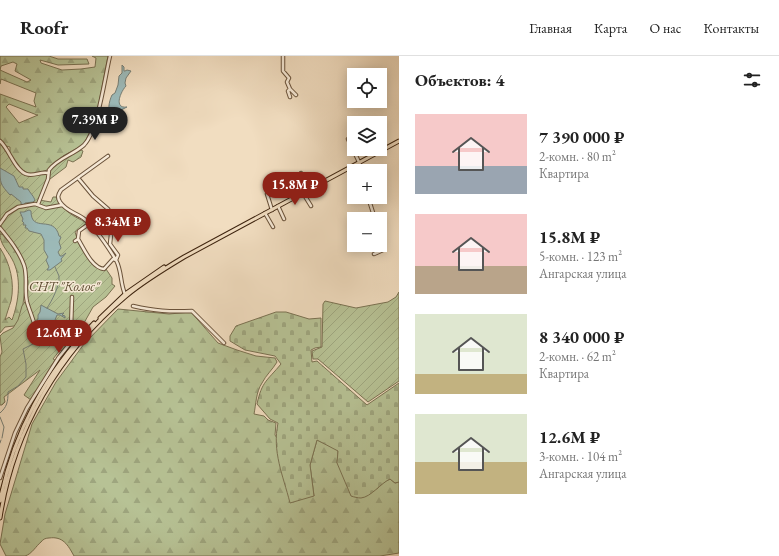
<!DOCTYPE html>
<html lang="ru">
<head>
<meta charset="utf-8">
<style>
	body { margin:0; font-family:"EB Garamond",serif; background:#f2f2f2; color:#222; height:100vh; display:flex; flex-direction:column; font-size:15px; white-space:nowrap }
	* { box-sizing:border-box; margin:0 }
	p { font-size:13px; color:#767676 }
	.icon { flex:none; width:22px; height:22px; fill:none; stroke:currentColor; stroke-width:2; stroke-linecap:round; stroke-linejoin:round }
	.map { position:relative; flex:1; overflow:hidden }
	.panel { display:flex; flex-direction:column; background:#fff; width:380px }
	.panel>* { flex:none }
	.tools { position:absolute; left:347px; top:12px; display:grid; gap:8px }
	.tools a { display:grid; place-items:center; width:40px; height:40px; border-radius:0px; background:#fff; box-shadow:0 2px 10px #0003; font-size:20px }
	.price { position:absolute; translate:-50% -34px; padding:0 9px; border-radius:14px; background:#8f2418; color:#fff; font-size:13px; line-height:26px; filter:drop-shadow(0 1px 2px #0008) }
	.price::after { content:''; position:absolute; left:50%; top:24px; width:12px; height:9px; margin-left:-6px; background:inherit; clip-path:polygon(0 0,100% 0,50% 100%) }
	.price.selected { background:#222; color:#fff }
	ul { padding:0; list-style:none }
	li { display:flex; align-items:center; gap:12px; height:100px; padding:0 16px }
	li span { display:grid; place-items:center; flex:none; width:112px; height:80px; border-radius:0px; color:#555 }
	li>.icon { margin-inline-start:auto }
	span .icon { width:48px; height:48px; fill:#fffc; stroke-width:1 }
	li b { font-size:17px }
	h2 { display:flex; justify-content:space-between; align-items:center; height:48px; padding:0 16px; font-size:17px }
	header { display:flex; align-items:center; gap:24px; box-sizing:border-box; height:56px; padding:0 20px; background:#fff; border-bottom:1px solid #e0e0e0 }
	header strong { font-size:19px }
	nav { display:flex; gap:22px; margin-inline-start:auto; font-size:14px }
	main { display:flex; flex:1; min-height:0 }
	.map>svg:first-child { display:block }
	.forest { fill:url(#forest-firs); stroke:#7a7252; fill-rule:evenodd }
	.cemetery { fill:url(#cemetery-stones); stroke:#7a7252 }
	.garden { fill:url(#garden-furrows); stroke:#7a7252 }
	.water { fill:#9cbab9; stroke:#767e75 }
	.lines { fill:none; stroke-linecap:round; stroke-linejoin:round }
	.stream { stroke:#767e75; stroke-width:1 }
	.minor-casing { stroke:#6a523a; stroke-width:4.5 }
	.major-casing { stroke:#3d230e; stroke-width:5 }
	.minor { stroke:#f6e9d6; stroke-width:2.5 }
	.major { stroke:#f1ddc0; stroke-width:3 }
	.labels { text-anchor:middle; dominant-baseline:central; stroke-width:3; stroke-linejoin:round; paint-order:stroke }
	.park-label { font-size:14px; font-style:italic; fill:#5c4b30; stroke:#f6e9d6 }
</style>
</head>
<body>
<header>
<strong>Roofr</strong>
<nav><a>Главная</a><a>Карта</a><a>О нас</a><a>Контакты</a></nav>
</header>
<main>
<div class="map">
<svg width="399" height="500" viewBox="0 0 399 500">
	<defs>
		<pattern id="forest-firs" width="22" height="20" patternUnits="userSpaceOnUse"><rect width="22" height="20" fill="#b7c295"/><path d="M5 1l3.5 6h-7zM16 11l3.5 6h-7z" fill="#9ea67f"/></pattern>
		<pattern id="cemetery-stones" width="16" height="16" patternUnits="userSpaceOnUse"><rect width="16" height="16" fill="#b7c295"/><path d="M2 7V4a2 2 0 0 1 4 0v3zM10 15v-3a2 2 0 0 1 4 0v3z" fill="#9ea67f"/></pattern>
		<pattern id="garden-furrows" width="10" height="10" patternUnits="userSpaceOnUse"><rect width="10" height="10" fill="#b7c295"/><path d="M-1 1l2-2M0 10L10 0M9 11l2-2" fill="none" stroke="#9ea67f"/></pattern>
	</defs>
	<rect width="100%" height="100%" fill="#f1ddc0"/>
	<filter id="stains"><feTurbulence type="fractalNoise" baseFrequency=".005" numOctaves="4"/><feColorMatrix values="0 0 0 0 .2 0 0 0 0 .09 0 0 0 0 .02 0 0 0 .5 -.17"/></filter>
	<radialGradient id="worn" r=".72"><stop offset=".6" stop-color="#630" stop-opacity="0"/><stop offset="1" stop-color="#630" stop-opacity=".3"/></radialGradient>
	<path class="forest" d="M0,0H49L58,3H87L89,8L58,9L40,4L41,7L62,14L81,13L95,11L96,2L92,0H108L97,57L90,69L89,78L83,89L63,100L47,114L35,118L28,117L21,113L10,99V91L6,90L0,84V38L36,51L34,45L36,37L1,23L0,28ZM13,6L17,8L15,15L31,24L27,26L0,14L1,10ZM9,48L37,59H38L19,67L6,51Z
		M0,178H2L7,184L18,193L24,211L26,224L23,248V253L20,266L14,270L5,271L0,277V192C10,207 15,227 11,245C9,251 7,257 5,264L9,261L12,264C19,245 22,221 12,203C7,194 0,188 0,178Z
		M118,253L169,258L191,256L218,287L237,294L256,300L275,302L277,306C273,313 266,319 262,327C256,336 256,348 254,358L264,360L268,364L276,367L275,379L314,440L310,409L317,384L336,393L338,395L337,407L377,433L384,426L390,423L395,427L399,426V497L380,500H74C68,489 63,480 49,482C46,482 43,483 41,486C36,490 32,498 25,500C19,500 12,500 6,500L0,488L5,458L32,368L56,326L84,288Z"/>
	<path class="cemetery" d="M276,256H286L309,263L321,262V291L315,292L311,294L312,306L317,305L367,349L399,327V426L395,427L390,423C381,427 371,441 361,442C358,442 354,441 351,440L337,407L338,395L317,384L310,409L314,440L290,447C283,419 272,396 278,367L270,363L257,348C262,325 267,325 281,308L275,300L245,294L230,285V280L236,270Z"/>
	<path class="garden" d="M0,87L11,103L24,119C46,121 45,116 61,105C67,100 75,97 81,94L83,95L81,101L73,106L68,104L66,111L46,126L39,144L51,146L53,141H56C65,157 72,159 87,167L75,176L78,185L96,211L101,214L106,213L112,222V228L115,230L106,241L93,251L84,267H82L74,281L63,295L60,294L53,303L55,304L31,344L24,339L40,314L4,341L5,346L2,349H0V301L2,296L0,280L3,277L13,272L18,264L22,250L27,243L28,231V225L23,203L6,178H0Z
		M399,236V325L368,346L318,303H313L312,295L322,291L323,248L325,245L356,252L388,246L396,241Z"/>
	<path class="water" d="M122,9L124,11V15H125L127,14L131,15L126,22L125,27L126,30C121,35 113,53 127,51L119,55L117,61H111C107,56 109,45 112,39L115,37L118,29L119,20L122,17Z
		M0,112L14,120L19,131H23V133H28C30,137 33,139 35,144L33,146L25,147L24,149L21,148V146L11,138L10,139C0,128 0,127 0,112Z
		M29,154L31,155C31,178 54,158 59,180L61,181L59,186L61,192L58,196L60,200H62L66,197L61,203L62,205L50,214H47L49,211L46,204L48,201L44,194V184L41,178L29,175L27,172H25L26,169H23L24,167L22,165L23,163L20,156H24Z
		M41,249L58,258L64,257L62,259L65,260V262L60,259H57L55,264L57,266L53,265L51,271L55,273L54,275L39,269L36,266L38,263V259L40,256Z"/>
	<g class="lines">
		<path class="stream" d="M47,252C52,245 60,229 59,220C58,217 56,214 55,211
			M0,357C7,351 8,346 8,336L18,330L26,321V308L23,293L41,284V275
			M0,361L4,371L2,382
			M0,387L1,384"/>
		<g class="minor-casing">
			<path id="minor" d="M283,0V15L289,22L287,26L290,33L296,39
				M290,41L288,35L290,33
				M348,83L359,106L361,115
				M0,85C9,93 15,114 26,118C34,121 41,115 48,117
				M108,100L61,134C58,139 57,141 60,146C66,155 74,156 83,162C95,171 108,191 116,204C122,215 120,227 125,238
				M367,115L373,113
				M301,117L310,133
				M303,137L311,150
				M267,138L272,154
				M368,141L375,163
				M369,143L375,141
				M38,148L48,123L49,114C58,102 73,99 84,89C98,75 105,20 110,0
				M278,150L284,163
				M265,157L273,171
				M0,168L7,158L18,151L35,148L46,152L62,149
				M0,172C9,183 19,195 24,209C28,221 24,234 27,246C29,253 32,260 34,267L55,277L63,278L74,276L76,280L59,301L27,352L15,377L0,422
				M78,183L79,175L86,170L90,169
				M75,185L78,183C84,193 92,212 104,213L113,203L116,204L118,199L110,188L112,169L116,166L108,153L93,140L78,122
				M374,198L383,194L380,182
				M72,241L71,273L72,276
				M133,250C155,255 169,256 192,255L224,287"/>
		</g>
		<g class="major-casing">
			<path id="major" d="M100,262L125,238L164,211
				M0,445C13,378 46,316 94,267
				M0,462C13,375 59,296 126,240C144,225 164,213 184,201L399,85"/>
		</g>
		<use href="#minor" class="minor"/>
		<use href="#major" class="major"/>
	</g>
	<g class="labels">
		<g class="park-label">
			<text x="64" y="230">СНТ "Колос"</text>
		</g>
	</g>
	<rect width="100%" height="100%" filter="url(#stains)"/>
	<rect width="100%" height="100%" fill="url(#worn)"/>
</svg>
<div class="tools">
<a><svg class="icon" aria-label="locate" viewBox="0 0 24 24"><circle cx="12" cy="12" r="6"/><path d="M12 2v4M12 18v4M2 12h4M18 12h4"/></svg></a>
<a><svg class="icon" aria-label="layers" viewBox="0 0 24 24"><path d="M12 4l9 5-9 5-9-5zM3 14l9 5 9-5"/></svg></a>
<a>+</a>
<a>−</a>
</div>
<b class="price selected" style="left:95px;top:85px">7.39M ₽</b>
<b class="price" style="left:295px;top:150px">15.8M ₽</b>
<b class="price" style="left:118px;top:187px">8.34M ₽</b>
<b class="price" style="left:59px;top:298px">12.6M ₽</b>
</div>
<section class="panel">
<h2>Объектов: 4<svg class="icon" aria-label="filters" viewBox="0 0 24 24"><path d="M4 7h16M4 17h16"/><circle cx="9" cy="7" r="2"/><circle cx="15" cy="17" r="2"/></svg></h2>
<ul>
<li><span style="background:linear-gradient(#f6c9c9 65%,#9aa5b1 0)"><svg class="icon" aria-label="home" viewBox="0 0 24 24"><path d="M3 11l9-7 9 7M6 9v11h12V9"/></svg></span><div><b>7 390 000 ₽</b><p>2-комн. · 80 m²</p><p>Квартира</p></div></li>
<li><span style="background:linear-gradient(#f6c9c9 65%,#b9a48a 0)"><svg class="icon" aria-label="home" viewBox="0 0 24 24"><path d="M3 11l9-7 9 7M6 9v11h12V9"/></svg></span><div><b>15.8M ₽</b><p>5-комн. · 123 m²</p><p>Ангарская улица</p></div></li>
<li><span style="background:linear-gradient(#dfe7d0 75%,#c2b280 0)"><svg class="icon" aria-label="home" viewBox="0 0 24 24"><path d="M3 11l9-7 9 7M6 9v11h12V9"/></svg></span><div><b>8 340 000 ₽</b><p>2-комн. · 62 m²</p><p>Квартира</p></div></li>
<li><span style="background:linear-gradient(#dfe7d0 60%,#c2b280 0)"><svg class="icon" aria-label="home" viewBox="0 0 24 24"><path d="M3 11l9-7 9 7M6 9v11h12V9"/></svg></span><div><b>12.6M ₽</b><p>3-комн. · 104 m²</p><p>Ангарская улица</p></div></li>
</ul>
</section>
</main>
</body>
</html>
